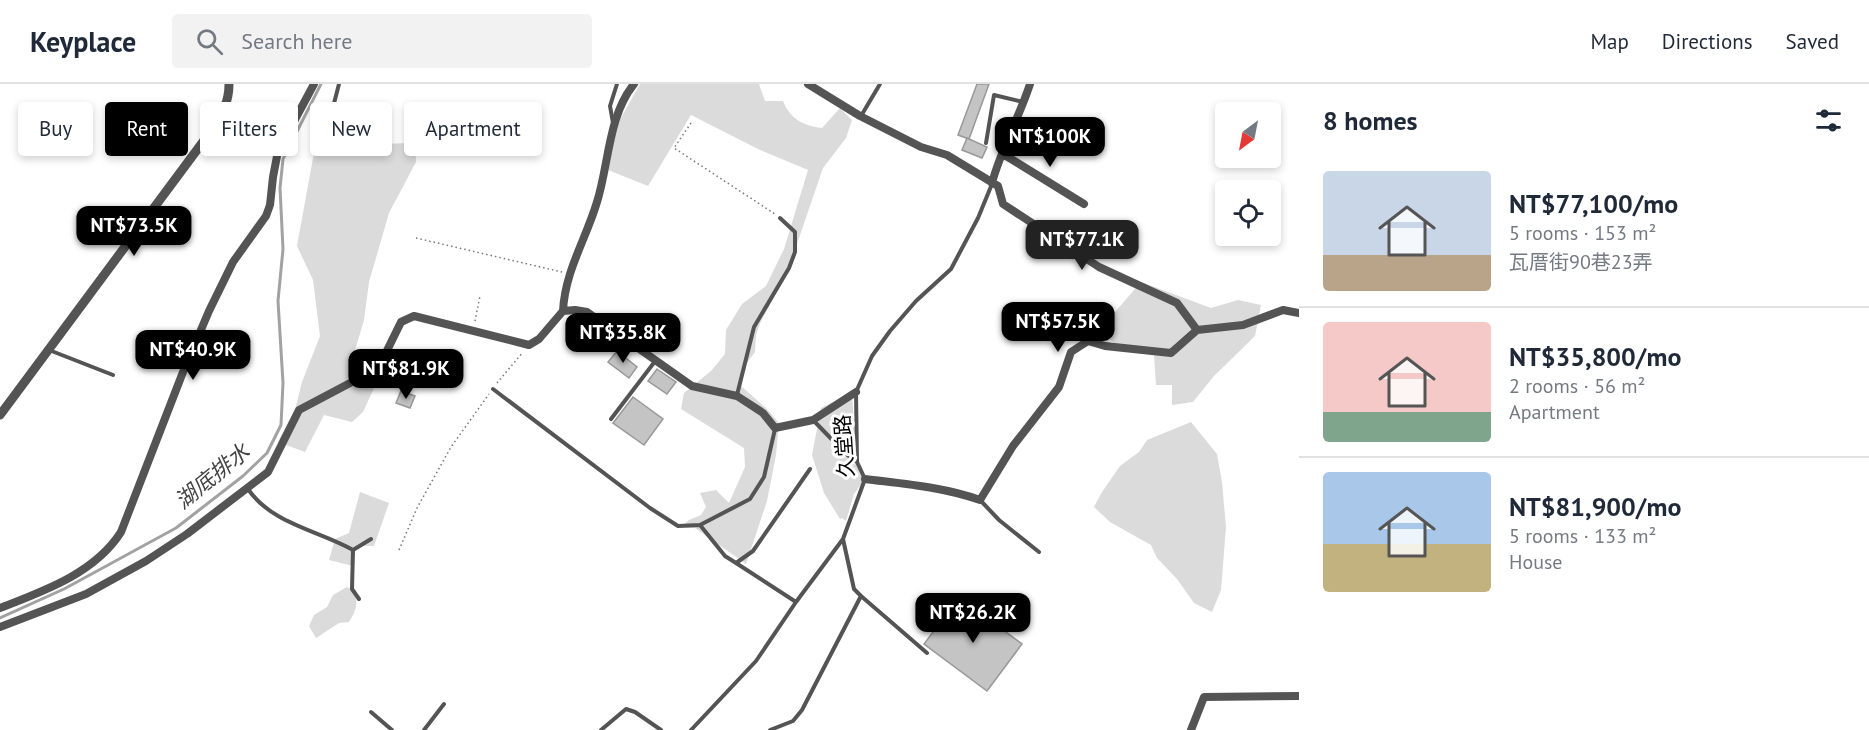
<!DOCTYPE html>
<html lang="en">
<head>
<meta charset="utf-8">
<style>
	body { margin:0; font-family:"PT Sans","Noto Sans TC",sans-serif; background:#f2f2f3; color:#1f2937; height:100vh; display:flex; flex-direction:column; font-size:22px; white-space:nowrap }
	* { box-sizing:border-box; margin:0 }
	p { font-size:20px; color:#747a83 }
	.icon { flex:none; width:33px; height:33px; fill:none; stroke:currentColor; stroke-width:2; stroke-linecap:round; stroke-linejoin:round }
	.map { position:relative; flex:1; overflow:hidden }
	.drawer { display:flex; flex-direction:column; background:#fff; width:570px }
	.drawer>* { flex:none }
	.top-card { position:absolute; left:18px; top:18px; width:570px; height:54px; display:flex; gap:12px }
	.needle { width:39px; rotate:212deg }
	.tools { position:absolute; left:1215px; top:18px; display:grid; gap:12px }
	.tools a { display:grid; place-items:center; width:66px; height:66px; border-radius:6px; background:#fff; box-shadow:0 3px 9px #0003; font-size:30px }
	.price { position:absolute; translate:-50% -51px; padding:0 14px; border-radius:12px; background:#000; color:#fff; font-size:20px; line-height:39px; filter:drop-shadow(0 2px 3px #0008) }
	.price::after { content:''; position:absolute; left:50%; top:36px; width:18px; height:14px; margin-left:-9px; background:inherit; clip-path:polygon(0 0,100% 0,50% 100%) }
	.price.active { background:#222; color:#fff }
	ul { padding:0; list-style:none }
	li { display:flex; align-items:center; gap:18px; height:150px; padding:0 24px }
	li+li { border-top:2px solid #e0e1e3 }
	li span { display:grid; place-items:center; flex:none; width:168px; height:120px; border-radius:6px; color:#555 }
	li>.icon { margin-inline-start:auto }
	span .icon { width:72px; height:72px; fill:#fffc; stroke-width:1 }
	li b { font-size:26px }
	h2 { display:flex; justify-content:space-between; align-items:center; height:72px; padding:0 24px; font-size:26px }
	.tag { padding:0 21px; border-radius:6px; background:#fff; box-shadow:0 3px 9px #0003; font-size:21px; line-height:54px }
	.tag.active { background:#000; color:#fff }
	header { display:flex; align-items:center; gap:36px; box-sizing:border-box; height:84px; padding:0 30px; background:#fff; border-bottom:2px solid #e0e1e3 }
	header strong { font-size:28px }
	nav { display:flex; gap:33px; margin-inline-start:auto; font-size:21px }
	.search { width:420px; height:54px; background:#f2f2f3; display:flex; align-items:center; gap:15px; box-sizing:border-box; padding:0 21px; border-radius:6px; color:#747a83; font-size:22px }
	main { display:flex; flex:1; min-height:0 }
	.map>svg:first-child { display:block }
	.green { fill:#dbdbdb }
	.lines { fill:none; stroke-linecap:round; stroke-linejoin:round }
	.stream { stroke:#a2a2a2; stroke-width:3 }
	.building { fill:#c4c4c4; stroke:#989898; stroke-width:1.5 }
	.path { stroke:#767676; stroke-width:1.5; stroke-dasharray:1.5 3; stroke-linecap:butt }
	.service { stroke:#545454; stroke-width:4 }
	.minor { stroke:#545454; stroke-width:8 }
	.tertiary { stroke:#545454; stroke-width:9 }
	.labels { text-anchor:middle; dominant-baseline:central; stroke-width:6; stroke-linejoin:round; paint-order:stroke }
	.street-label { font-size:21px; fill:#000; stroke:#fff }
	.water-label { font-size:22px; font-style:italic; fill:#434343; stroke:#fff }
</style>
</head>
<body>
<header>
<strong>Keyplace</strong>
<div class="search"><svg class="icon" aria-label="search" viewBox="0 0 24 24"><circle cx="10" cy="10" r="6"/><path d="M15 15l6 6"/></svg>Search here</div>
<nav><a>Map</a><a>Directions</a><a>Saved</a></nav>
</header>
<main>
<div class="map">
<svg width="1299" height="646" viewBox="0 0 1299 646">
	<rect width="100%" height="100%" fill="#fff"/>
	<path class="green" d="M640,0H759L765,17H783C790,35 804,42 822,44L840,24L852,36L846,54L823,84L787,189L761,237L756,251L755,268L746,280L741,302L766,324L779,339L776,371L767,417L746,480L695,444H680L689,436L701,431L706,423L700,409L716,406L729,419L745,383L744,364L681,325L684,309L711,287L725,270L726,246L742,220L766,202L784,165L808,86L758,65L691,31L648,102L608,86L613,48Z
		M319,41L353,55L378,60L415,59L416,78L389,129L369,198L364,236L353,273L380,291L363,328L352,338L324,331L305,368L278,358L295,326L302,298L320,252L313,196L297,162Z
		M1141,198L1211,224L1238,216L1261,221L1255,252L1214,292L1193,318L1172,321V301H1156L1154,271L1121,267L1108,253L1115,228Z
		M852,311L857,378L865,395L854,410L846,437L842,434L840,435L824,409L812,371L821,324L841,314Z
		M1191,338L1217,370L1222,398L1226,443L1221,506L1212,528L1194,519L1177,495L1157,474L1151,461L1110,438L1094,423L1102,408L1120,382L1139,368L1147,356Z
		M360,408L389,419L374,462H356L353,482L329,476L335,455L349,449Z
		M347,503L355,507C358,519 356,528 349,538L339,539L316,554L309,542L314,531L327,523L333,511Z"/>
	<g class="lines">
		<path class="stream" d="M0,534L64,505L176,444L243,392L267,369L281,341L283,299L278,217L283,165L280,104L283,75L321,0"/>
	</g>
	<path class="building" d="M977,0H989L969,55L958,51Z
		M967,54L987,63L982,74L962,66Z
		M617,267L637,283L629,294L608,278Z
		M657,285L676,298L667,310L648,297Z
		M401,307L415,312L410,324L396,319Z
		M633,313L663,335L644,361L613,339Z
		M959,513L1022,560L987,607L924,560Z"/>
	<g class="lines">
		<path class="path" d="M691,39L674,64L775,130
			M416,154L562,188
			M475,237L480,212
			M497,299L523,268
			M399,466L417,424L451,363L489,310"/>
		<path class="service" d="M331,31L339,0
			M861,32L880,0
			M613,39L610,22L617,0
			M986,59L994,11L1023,18
			M49,266L113,291
			M493,305L650,424L678,442L700,441L725,472L736,479L753,467L810,385
			M737,311L754,243L789,184L795,168V148L780,134
			M611,335L656,276
			M813,336L846,370L857,378
			M248,405C272,440 317,446 353,466L352,505L359,515
			M981,417L999,436L1039,468
			M700,441L750,415L764,393L775,345
			M843,455L854,505L861,512
			M353,466L371,455
			M736,479L796,518
			M371,628L392,646
			M424,646L444,620
			M601,646L626,625L635,628L661,646
			M691,646L756,577L796,518L843,455L865,395L857,378L856,308L872,272L890,247L916,217L951,185L978,134L992,100
			M770,646L793,637L802,626L861,512L927,569"/>
		<path class="minor" d="M808,0L860,32L921,63L947,71L998,102L1003,120L1099,183L1177,219L1197,246
			M1003,70L1084,120
			M992,99C1001,65 1019,34 1030,0
			M563,227C565,187 586,155 597,118C609,80 608,32 634,0
			M865,395C904,400 943,403 980,416L1013,362L1059,303L1071,268L1088,257L1105,262L1171,269L1197,246L1243,241L1283,226L1299,229
			M0,524C44,507 95,489 121,448L183,288L209,227L233,178L266,132L270,121L273,93L278,67L314,0
			M0,543L86,510L146,477L187,450L268,388L299,326L352,298L376,289L401,238L414,232L529,261L539,255L563,227L575,226L587,228L692,302L737,312L763,329L775,344L813,336L856,308
			M1191,646L1204,613L1299,612"/>
		<path class="tertiary" d="M0,331L211,47C221,31 229,20 229,0"/>
	</g>
	<g class="labels">
		<g class="street-label">
			<text transform="translate(844 362) rotate(-94)">久堂路</text>
		</g>
		<g class="water-label">
			<text transform="translate(212 392) rotate(-39)">湖底排水</text>
		</g>
	</g>
</svg>
<div class="tools">
<a><svg class="needle" viewBox="-14 -14 28 28"><path d="M0-13l5 13h-10z" fill="#e53935"/><path d="M0 13l5-13h-10z" fill="#747a83"/></svg></a>
<a><svg class="icon" aria-label="locate" viewBox="0 0 24 24"><circle cx="12" cy="12" r="6"/><path d="M12 2v4M12 18v4M2 12h4M18 12h4"/></svg></a>
</div>
<b class="price" style="left:1050px;top:84px">NT$100K</b>
<b class="price" style="left:134px;top:173px">NT$73.5K</b>
<b class="price active" style="left:1082px;top:187px">NT$77.1K</b>
<b class="price" style="left:1058px;top:269px">NT$57.5K</b>
<b class="price" style="left:623px;top:280px">NT$35.8K</b>
<b class="price" style="left:193px;top:297px">NT$40.9K</b>
<b class="price" style="left:406px;top:316px">NT$81.9K</b>
<b class="price" style="left:973px;top:560px">NT$26.2K</b>
<div class="top-card">
<a class="tag">Buy</a>
<a class="tag active">Rent</a>
<a class="tag">Filters</a>
<a class="tag">New</a>
<a class="tag">Apartment</a>
</div>
</div>
<section class="drawer">
<h2>8 homes<svg class="icon" aria-label="filters" viewBox="0 0 24 24"><path d="M4 7h16M4 17h16"/><circle cx="9" cy="7" r="2"/><circle cx="15" cy="17" r="2"/></svg></h2>
<ul>
<li><span style="background:linear-gradient(#c9d6e8 70%,#b9a48a 0)"><svg class="icon" aria-label="home" viewBox="0 0 24 24"><path d="M3 11l9-7 9 7M6 9v11h12V9"/></svg></span><div><b>NT$77,100/mo</b><p>5 rooms · 153 m²</p><p>瓦厝街90巷23弄</p></div></li>
<li><span style="background:linear-gradient(#f6c9c9 75%,#7fa58c 0)"><svg class="icon" aria-label="home" viewBox="0 0 24 24"><path d="M3 11l9-7 9 7M6 9v11h12V9"/></svg></span><div><b>NT$35,800/mo</b><p>2 rooms · 56 m²</p><p>Apartment</p></div></li>
<li><span style="background:linear-gradient(#a9c7e8 60%,#c2b280 0)"><svg class="icon" aria-label="home" viewBox="0 0 24 24"><path d="M3 11l9-7 9 7M6 9v11h12V9"/></svg></span><div><b>NT$81,900/mo</b><p>5 rooms · 133 m²</p><p>House</p></div></li>
</ul>
</section>
</main>
</body>
</html>
